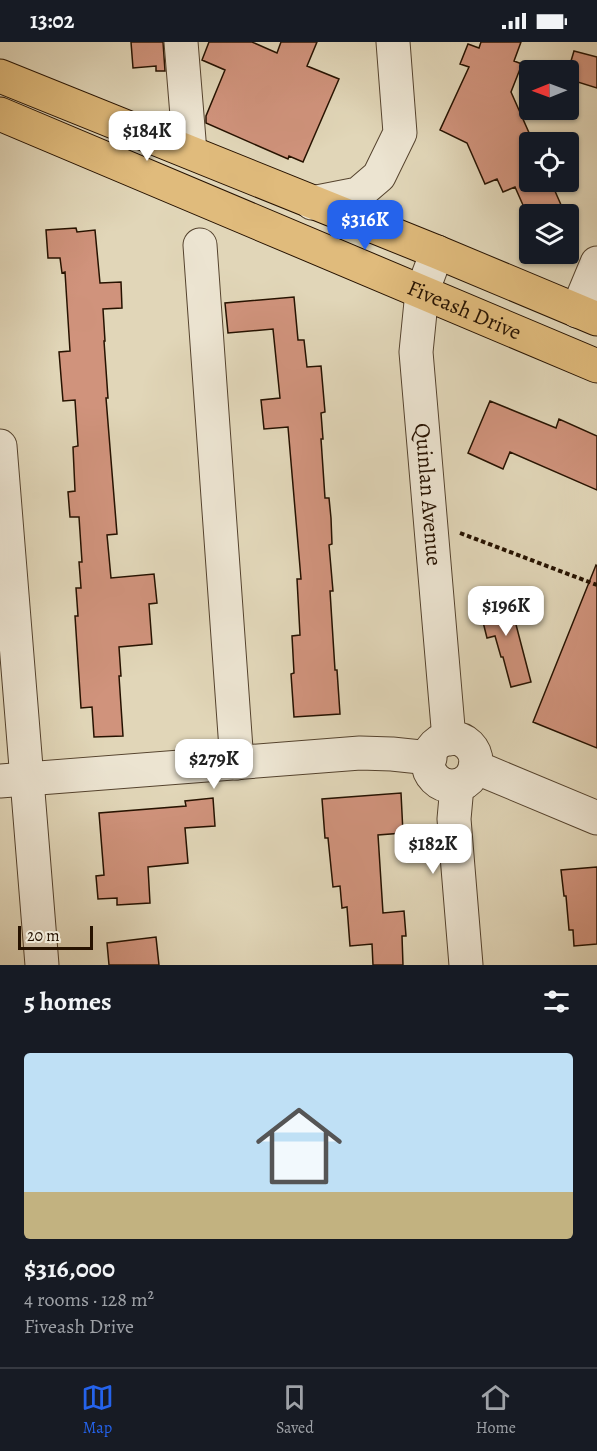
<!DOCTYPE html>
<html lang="en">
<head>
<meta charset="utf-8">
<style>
	body { margin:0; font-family:Alegreya,serif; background:#20242c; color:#f1f3f6; height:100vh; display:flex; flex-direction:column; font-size:22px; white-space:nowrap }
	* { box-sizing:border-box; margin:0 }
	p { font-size:20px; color:#9ea1a6 }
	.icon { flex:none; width:33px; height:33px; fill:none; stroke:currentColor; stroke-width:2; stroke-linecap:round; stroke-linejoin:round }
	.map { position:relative; height:923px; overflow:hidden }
	.sheet { display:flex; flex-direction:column; background:#171b24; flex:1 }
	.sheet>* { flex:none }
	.needle { width:39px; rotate:269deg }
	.buttons { position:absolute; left:519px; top:18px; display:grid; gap:12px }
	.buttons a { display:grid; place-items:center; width:60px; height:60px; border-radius:6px; background:#171b24; box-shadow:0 2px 4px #0004; font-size:30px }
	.scale { position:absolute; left:18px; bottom:15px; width:75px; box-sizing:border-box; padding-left:6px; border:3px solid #261200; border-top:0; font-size:16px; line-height:21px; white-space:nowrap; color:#261200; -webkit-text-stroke:4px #ece4d1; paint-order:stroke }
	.price { position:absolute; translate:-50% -51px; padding:0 14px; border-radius:12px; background:#fff; color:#222; font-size:20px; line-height:39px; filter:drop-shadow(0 2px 3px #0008) }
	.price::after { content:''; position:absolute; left:50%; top:36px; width:18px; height:14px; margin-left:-9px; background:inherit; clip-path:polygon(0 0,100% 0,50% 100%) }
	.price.selected { background:#2563eb; color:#fff }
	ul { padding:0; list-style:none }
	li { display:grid; align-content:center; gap:12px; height:318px; padding:0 24px }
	li span { display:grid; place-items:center; height:186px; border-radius:6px; color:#555 }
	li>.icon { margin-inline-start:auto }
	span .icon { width:108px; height:108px; fill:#fffc; stroke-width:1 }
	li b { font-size:26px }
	h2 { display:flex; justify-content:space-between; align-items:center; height:72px; padding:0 24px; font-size:26px }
	.status { display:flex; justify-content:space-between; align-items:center; height:42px; padding:0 30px; background:#171b24; direction:ltr }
	.status svg { height:16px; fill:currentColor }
	.tabs { display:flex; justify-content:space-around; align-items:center; height:84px; border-top:2px solid #363941; background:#171b24; font-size:16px; color:#9ea1a6 }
	.tabs a { display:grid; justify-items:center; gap:3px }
	.tabs .selected { color:#2563eb }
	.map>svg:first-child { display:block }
	.building { fill:#d0937c; stroke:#261200; stroke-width:1.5 }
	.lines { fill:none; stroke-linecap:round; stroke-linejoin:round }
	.minor-casing { stroke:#55432e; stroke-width:35 }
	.major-casing { stroke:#261200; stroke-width:35 }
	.path { stroke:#261200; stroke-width:4; stroke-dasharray:4.5 3; stroke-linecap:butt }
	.minor { stroke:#ece4d1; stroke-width:33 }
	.major { stroke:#e0bb7c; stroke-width:33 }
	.labels { text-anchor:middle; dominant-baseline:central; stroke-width:4.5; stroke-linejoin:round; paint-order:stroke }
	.street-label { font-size:22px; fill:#261200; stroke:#ece4d1 }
</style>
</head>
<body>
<div class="status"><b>13:02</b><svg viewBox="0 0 49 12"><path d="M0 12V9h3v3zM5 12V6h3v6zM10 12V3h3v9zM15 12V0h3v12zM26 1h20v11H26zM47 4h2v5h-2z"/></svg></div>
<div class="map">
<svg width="597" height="923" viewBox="0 0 597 923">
	<rect width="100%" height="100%" fill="#e1d6b8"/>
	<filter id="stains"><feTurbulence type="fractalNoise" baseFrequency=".00333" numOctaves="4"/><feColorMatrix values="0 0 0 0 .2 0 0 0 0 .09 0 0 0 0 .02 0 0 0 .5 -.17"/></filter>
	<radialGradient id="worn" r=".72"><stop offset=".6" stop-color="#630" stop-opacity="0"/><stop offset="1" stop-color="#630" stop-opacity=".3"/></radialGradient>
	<path class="building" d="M131,0H163L165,29H156V24L133,26Z
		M209,0H252L277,11L281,0H317L307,24L339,37L303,120L289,114L288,117L206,81V74L225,28L202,18Z
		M481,0H521L514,19L522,22L511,50L530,93V140H551L565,172H530V179L515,145L503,150L497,137L485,142L467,101L440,88L469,25L460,22L468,2L479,6Z
		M574,9L597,15V46L568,37V29Z
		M76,186L77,190L95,188L100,241L121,240L122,266L103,267L105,299H104L108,356H106L117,492L107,493L111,536L154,532L157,561L149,562L152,602L119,605L121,634H119L123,694L94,695L92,665L81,666L75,574H78L76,546H81L79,520H82L79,475H70L68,450L75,449L73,405L78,404L75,358L63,359L59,310L70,309L65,230L62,231L60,216H48L46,188Z
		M294,255L298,298H304L307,325L321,324L325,370L321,371L323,397H321L325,456H329L331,476L332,502L329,503L333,549H330L335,628H337L340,672L294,675L291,632L294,631L292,594L300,593L297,537H301L288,385L264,387L261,358L280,356L273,287L228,291L225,261Z
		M490,359L556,386L559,377L597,394V448L510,410L503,427L468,411Z
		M596,523L597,524V706L533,680Z
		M508,552L531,640L511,645L503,615H501L495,594L487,596L478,560Z
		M401,751L403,791L378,793L383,871L404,869L406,894H402L403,923H373L372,902L350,904L347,865L342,866L340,844L333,845L328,796H325L322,757Z
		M213,756L215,784L185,786L188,821L148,825L150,861L117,863V856L98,857L96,834L104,833L99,771L186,764L185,759Z
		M597,825V902L574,904L573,888H569L566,854H564L561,828Z
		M156,895L159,923H109L107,901Z"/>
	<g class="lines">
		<g class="minor-casing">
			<g id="minor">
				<path d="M181,0L190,110"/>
				<path d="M312,161L358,152L379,134L400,91L393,0"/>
				<path d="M200,203L237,721"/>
				<path id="s1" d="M437,210L422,250L416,310L449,697"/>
				<path d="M577,269L597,221"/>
				<path d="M0,404L42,923"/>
				<circle cx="452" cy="720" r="24"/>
				<path d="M475,725L597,776"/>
				<path d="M0,739L360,711L392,712L430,716"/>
				<path d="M457,744L454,777L466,923"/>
			</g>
		</g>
		<g class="major-casing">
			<g id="major">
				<path d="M0,34L437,210L597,277"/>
				<path id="s2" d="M0,72L597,324"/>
			</g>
		</g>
		<path class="path" d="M460,491L597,543"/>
		<use href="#minor" class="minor"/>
		<use href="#major" class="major"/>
	</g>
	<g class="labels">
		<g class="street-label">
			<text stroke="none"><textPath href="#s2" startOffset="504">Fiveash Drive</textPath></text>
			<text stroke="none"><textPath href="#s1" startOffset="246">Quinlan Avenue</textPath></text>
		</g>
	</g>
	<rect width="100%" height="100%" filter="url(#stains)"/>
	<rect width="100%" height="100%" fill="url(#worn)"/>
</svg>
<div class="buttons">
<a><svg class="needle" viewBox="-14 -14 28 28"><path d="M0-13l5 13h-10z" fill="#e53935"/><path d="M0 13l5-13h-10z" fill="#9ea1a6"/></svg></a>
<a><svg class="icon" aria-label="locate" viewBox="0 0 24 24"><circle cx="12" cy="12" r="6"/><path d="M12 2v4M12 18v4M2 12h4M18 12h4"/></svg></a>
<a><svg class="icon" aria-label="layers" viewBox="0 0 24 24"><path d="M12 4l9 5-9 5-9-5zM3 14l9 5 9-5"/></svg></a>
</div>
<div class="scale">20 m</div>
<b class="price" style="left:147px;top:120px">$184K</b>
<b class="price selected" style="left:365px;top:209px">$316K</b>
<b class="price" style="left:506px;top:595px">$196K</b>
<b class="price" style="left:214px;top:748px">$279K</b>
<b class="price" style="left:433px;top:833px">$182K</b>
</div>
<section class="sheet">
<h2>5 homes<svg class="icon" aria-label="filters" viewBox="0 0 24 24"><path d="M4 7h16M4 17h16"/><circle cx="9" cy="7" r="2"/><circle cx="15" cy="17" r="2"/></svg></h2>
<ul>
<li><span style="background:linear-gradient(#bfe0f5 75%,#c2b280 0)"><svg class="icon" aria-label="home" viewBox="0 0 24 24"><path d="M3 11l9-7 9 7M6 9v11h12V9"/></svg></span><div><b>$316,000</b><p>4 rooms · 128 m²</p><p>Fiveash Drive</p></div></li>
</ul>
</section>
<nav class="tabs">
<a class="selected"><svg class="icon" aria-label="map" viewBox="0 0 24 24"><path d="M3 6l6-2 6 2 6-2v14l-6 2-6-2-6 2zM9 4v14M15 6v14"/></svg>Map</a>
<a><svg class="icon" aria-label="saved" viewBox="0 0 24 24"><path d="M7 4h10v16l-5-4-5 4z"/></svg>Saved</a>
<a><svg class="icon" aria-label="home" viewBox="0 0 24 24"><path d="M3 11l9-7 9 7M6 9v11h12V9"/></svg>Home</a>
</nav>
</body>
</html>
